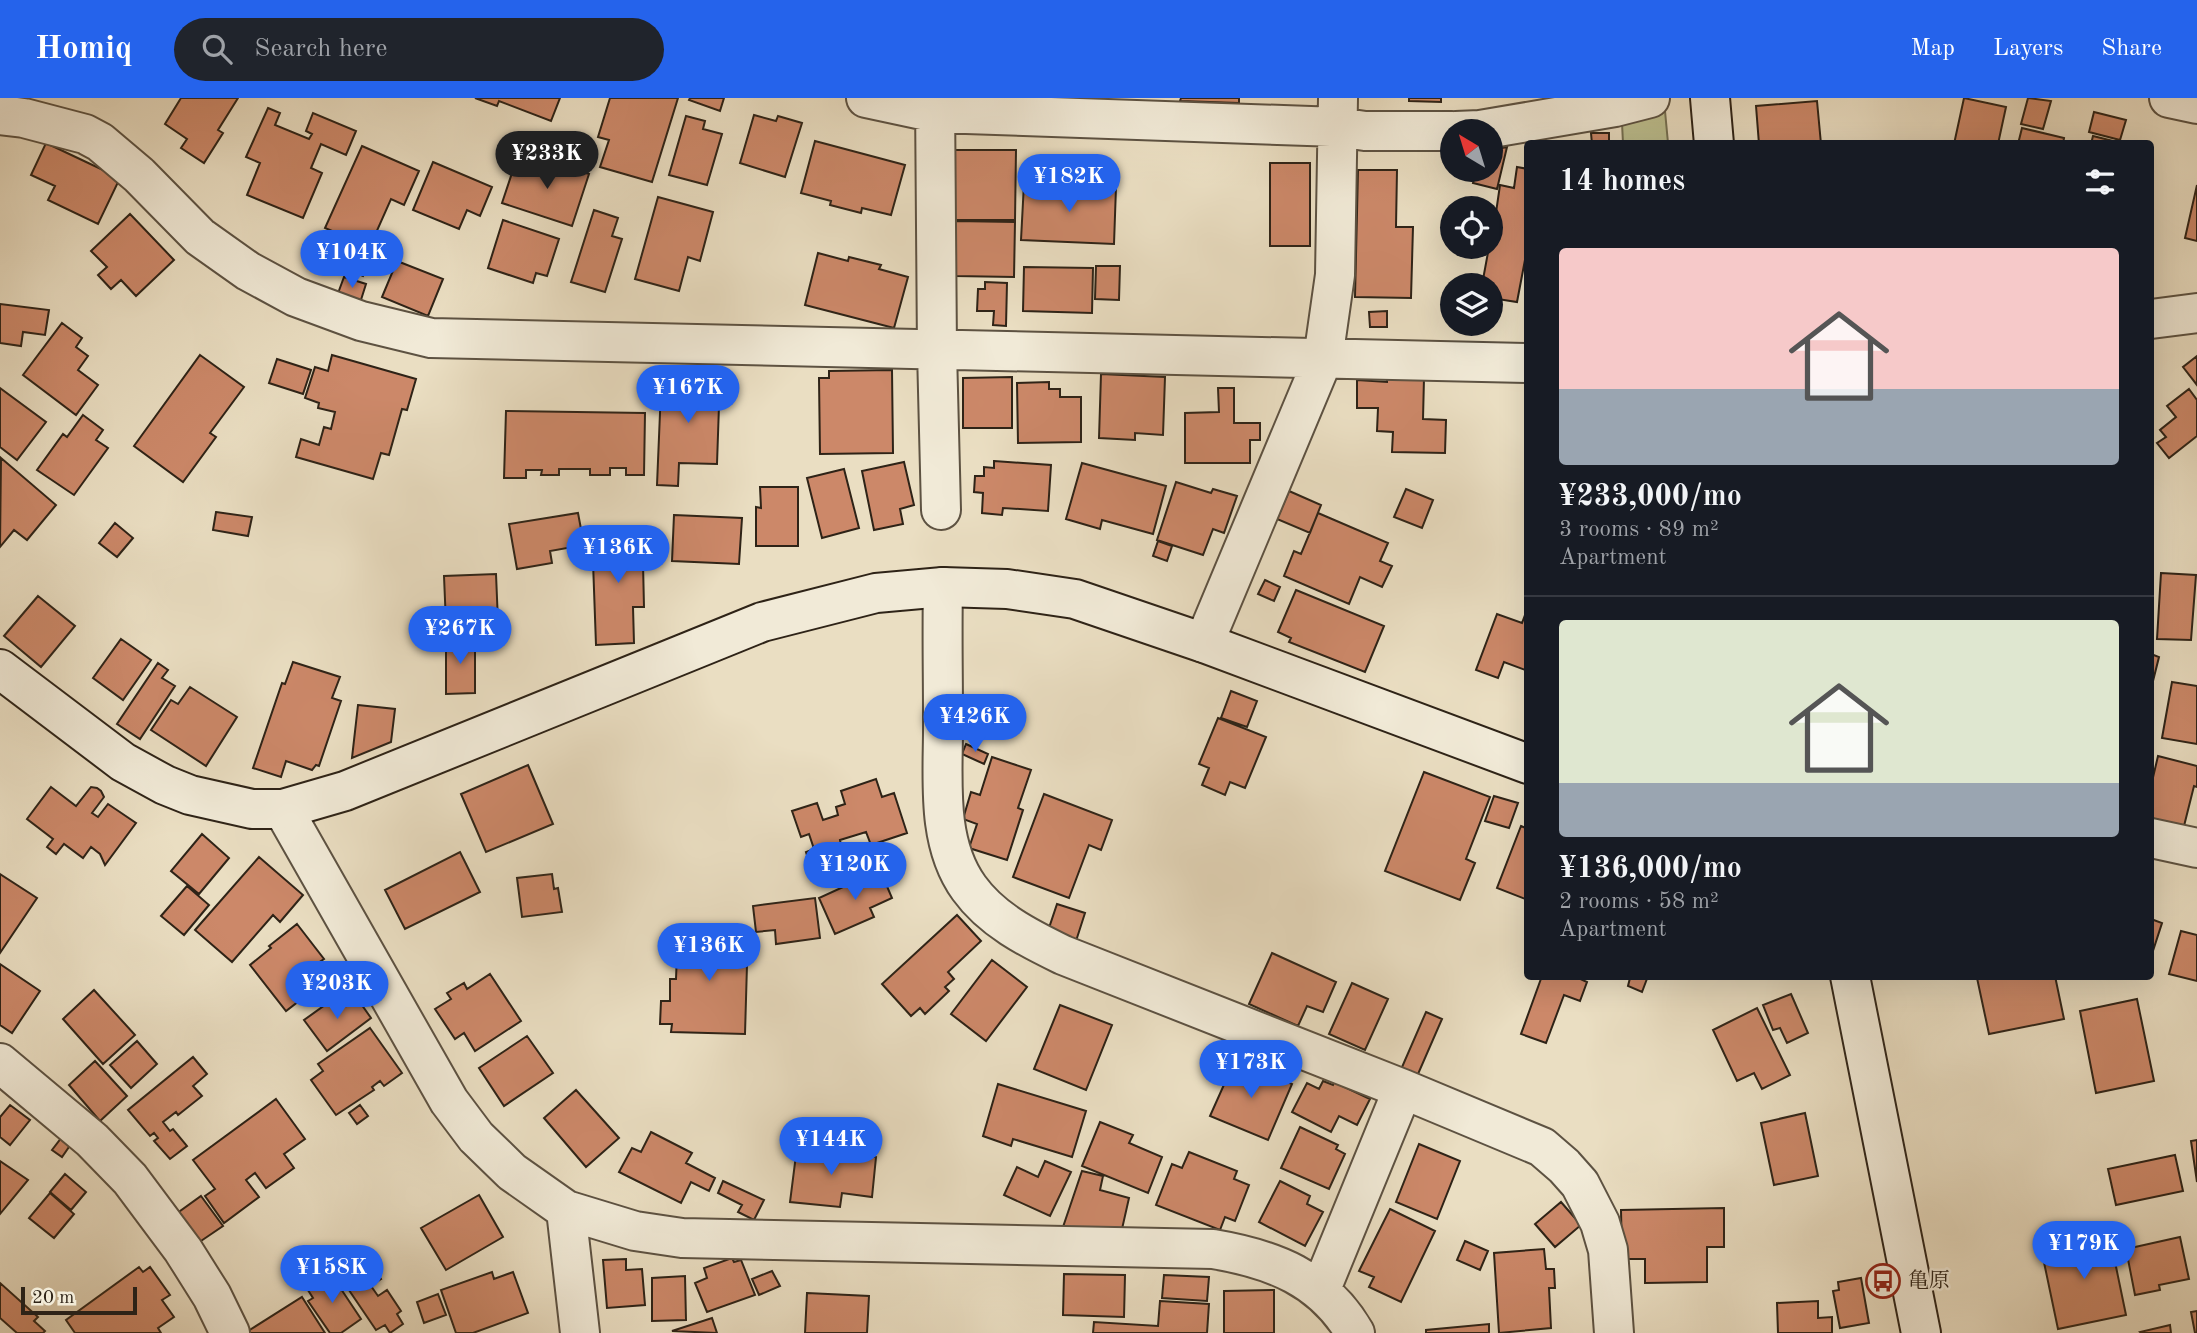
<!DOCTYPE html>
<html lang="en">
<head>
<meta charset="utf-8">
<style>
	body { margin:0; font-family:"Old Standard TT","Noto Serif JP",serif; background:#20242c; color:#f1f3f6; height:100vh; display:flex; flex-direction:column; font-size:26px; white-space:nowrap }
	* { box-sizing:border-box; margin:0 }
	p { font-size:23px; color:#9ea1a6 }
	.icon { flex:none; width:38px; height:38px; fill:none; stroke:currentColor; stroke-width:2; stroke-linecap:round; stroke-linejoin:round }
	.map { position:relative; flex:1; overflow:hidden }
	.side { position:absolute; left:1524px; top:42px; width:630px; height:840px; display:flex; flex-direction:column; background:#171b24; border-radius:7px; box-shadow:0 7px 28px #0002 }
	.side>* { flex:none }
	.needle { width:46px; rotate:322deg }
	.controls { position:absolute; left:1440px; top:21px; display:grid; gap:14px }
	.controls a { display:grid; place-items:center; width:63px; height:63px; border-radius:50%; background:#171b24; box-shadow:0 7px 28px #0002; font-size:35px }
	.scale { position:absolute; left:21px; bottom:18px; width:116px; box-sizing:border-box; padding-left:7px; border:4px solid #2e2317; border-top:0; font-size:19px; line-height:24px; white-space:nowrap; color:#2e2317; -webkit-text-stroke:5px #f1ead7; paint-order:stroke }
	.price { position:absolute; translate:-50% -60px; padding:0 16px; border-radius:24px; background:#2563eb; color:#fff; font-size:23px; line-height:46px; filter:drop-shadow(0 2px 4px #0008) }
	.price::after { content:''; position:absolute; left:50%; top:42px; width:21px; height:16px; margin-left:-10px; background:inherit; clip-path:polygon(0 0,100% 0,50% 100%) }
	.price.current { background:#222; color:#fff }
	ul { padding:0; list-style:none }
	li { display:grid; align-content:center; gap:14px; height:371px; padding:0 35px }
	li+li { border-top:2px solid #363941 }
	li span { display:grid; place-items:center; height:217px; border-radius:7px; color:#555 }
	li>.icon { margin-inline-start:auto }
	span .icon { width:126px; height:126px; fill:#fffc; stroke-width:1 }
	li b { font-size:30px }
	h2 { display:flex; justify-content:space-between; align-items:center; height:84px; padding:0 35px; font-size:30px }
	header { display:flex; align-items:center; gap:42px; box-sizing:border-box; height:98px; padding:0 35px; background:#2563eb; color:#fff }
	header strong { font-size:33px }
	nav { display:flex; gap:38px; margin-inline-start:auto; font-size:24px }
	.search { width:490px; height:63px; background:#20242c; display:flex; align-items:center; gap:18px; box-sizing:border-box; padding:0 24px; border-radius:38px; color:#9ea1a6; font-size:26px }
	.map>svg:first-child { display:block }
	.green { fill:#bdbf8f; stroke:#767153; stroke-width:2 }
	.building { fill:#cc8869; stroke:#2e2317; stroke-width:2 }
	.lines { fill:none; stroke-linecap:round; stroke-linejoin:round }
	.street-casing { stroke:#5d5242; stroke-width:42 }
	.secondary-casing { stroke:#2e2317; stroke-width:42 }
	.street { stroke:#f1ead7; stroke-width:38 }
	.secondary { stroke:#f1ead7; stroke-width:38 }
	.labels { text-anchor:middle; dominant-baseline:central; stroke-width:5; stroke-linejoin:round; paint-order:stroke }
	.poi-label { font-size:21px; fill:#2e2317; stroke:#f1ead7; text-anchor:start }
</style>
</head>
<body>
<header>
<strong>Homiq</strong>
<div class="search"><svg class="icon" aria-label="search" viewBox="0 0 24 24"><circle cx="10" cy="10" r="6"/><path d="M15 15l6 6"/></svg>Search here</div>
<nav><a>Map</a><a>Layers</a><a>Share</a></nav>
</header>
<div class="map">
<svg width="2197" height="1235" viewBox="0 0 2197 1235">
	<rect width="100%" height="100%" fill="#eadec2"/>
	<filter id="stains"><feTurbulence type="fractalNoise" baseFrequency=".00286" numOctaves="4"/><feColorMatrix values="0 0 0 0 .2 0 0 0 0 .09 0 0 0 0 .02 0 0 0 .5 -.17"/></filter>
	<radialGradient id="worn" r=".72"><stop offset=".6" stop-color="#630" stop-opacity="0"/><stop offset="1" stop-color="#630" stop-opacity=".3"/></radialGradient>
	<path class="green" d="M1665,13L1668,45H1623L1622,25Z"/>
	<path class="building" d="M181,0H238L218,32L223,35L204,65L181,50L187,41L165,26Z
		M475,0H560L551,23L499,3L497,8Z
		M610,0H678L652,84L600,69L609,42L598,39Z
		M690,0H724L720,13L689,2Z
		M1181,0H1239V5L1180,3Z
		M1409,0H1441V4L1409,3Z
		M1964,0L2006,9L1998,46H1954Z
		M2028,0L2051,3L2043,31L2021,26Z
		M1817,3L1821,46H1759L1756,8Z
		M268,10L280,15L275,27L309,41L312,36L306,33L313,15L356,33L346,57L321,46L311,70L322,75L303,120L247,97L260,65L246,59Z
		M2094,14L2126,22L2120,42L2089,34Z
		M754,17L776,23L778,18L802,25L785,79L740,65Z
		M686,18L705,23L703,31L722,36L707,87L669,77Z
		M2022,30L2064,40L2063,46H2018Z
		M1591,35H1609V46H1592Z
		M2093,38L2125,46H2091Z
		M815,43L905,67L891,117L862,110L861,115L830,107L831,103L801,95Z
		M46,45L120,80L98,126L48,102L55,88L31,77Z
		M362,48L419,73L404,107L391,101L375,137L380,140L363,178L326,162L337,135L325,130Z
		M1507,49L1497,91L1473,85L1476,72H1491V52Z
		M955,52H1016L1015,122H955Z
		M516,63L549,74L553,64L589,76L572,128L502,105Z
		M433,64L492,89L480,118L467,112L459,131L413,112Z
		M1270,65H1310V148H1270Z
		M1517,69L1528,71V146L1517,204L1491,200V187H1482L1489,149H1491L1500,87L1514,90Z
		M1358,72H1397L1396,129H1413L1411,200L1355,199Z
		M1024,85L1116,89L1114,146L1021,142Z
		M2197,87V143L2185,140Z
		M658,99L713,114L700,163L688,159L679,193L635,181Z
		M594,112L618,120L612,138L622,141L605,194L571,184Z
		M130,116L174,162L136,198L121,182L111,191L98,177L107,169L91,153Z
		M503,122L559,141L547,178L536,175L533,185L488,170Z
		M955,123L1015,124L1014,179L955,178Z
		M818,155L848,163L849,159L881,167L879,171L908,179L894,230L805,207Z
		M397,163L443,181L428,218L382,199Z
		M1096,168H1120L1119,202L1095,201Z
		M1024,169L1093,170L1092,215L1023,213Z
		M344,179L366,186L360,205L337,198Z
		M985,184L1007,185L1006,228L993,227L994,213H977L978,191H985Z
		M0,206L49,212L45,237L23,234L21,248L0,245Z
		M1387,213V229H1370L1369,214Z
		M62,225L82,240L76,249L88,258L78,272L98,287L76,317L23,277Z
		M200,257L244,289L210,335L216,339L183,384L134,348Z
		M332,257L416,281L407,312L402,311L389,357L381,355L373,381L296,359L301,341L319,347L324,329L331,331L335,314L318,310L319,305L305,300L315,269L328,273Z
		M2197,258V287L2183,269Z
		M277,261L311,272L303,296L269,285Z
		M892,272L893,355L820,356L819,280H829V273Z
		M1101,276L1165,279L1163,337L1135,335V342L1099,340Z
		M673,277L720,278L717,366L679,365L678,388L657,387L661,291L673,292Z
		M1012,279V330H963V280Z
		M1387,279L1424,280L1423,321L1446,322L1445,355L1392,354L1393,334L1377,333L1378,310H1357V282L1387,284Z
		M1049,284V291H1060V299H1081V344L1018,345L1017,285Z
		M0,290L46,324L17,362L0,349Z
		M1218,290H1234V325H1260V342H1250V365H1185V315L1219,314Z
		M2189,291L2197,302V338L2169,360L2157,345L2166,339L2160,332L2176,319L2167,308Z
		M506,313L645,315L644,377H626V370H610V377H590V371H559V377H541L542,372H526V380H504Z
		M83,317L103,332L96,342L108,350L74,397L37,372L63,336L67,339Z
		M1,360L56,407L27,442L14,432L0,449Z
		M994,363L1051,367L1048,413L1003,410L1002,417L982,415L983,395L974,394L975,378H984V369L994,370Z
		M904,364L914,407L900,411L903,426L874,432L862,373Z
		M1082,365L1166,388L1153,436L1102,422L1100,431L1066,421Z
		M844,371L859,430L822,440L807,380Z
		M1176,384L1211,395L1213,391L1237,398L1224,435L1213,431L1203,457L1157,442Z
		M760,389H798V448H756V409L761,410Z
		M1406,391L1433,402L1422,430L1394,419Z
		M1289,393L1321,407L1310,435L1277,421Z
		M216,414L252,419L248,438L213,432Z
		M578,415L584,447L550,453L552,465L517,471L509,426Z
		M1318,415L1388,445L1380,463L1392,468L1382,489L1360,479L1349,506L1284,478L1294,453L1301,456Z
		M674,417L742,420L739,466L672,463Z
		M115,425L133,440L117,459L99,445Z
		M633,434L634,445L652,444V465H643L644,509H633L634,545L596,547L592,436Z
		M1158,443L1172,448L1167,463L1153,458Z
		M2161,475L2196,477L2191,542L2157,541Z
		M496,476L498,524L446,526L444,478Z
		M1265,482L1280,489L1274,503L1258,496Z
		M1296,492L1384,528L1365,574L1289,544L1291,540L1278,534Z
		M38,498L75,528L41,569L4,538Z
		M1528,509V573L1504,564L1498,580L1476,572L1497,516L1522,525Z
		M446,540H475V595L446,596Z
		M121,541L151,562L123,602L93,580Z
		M2151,556L2159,559L2151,591Z
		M293,564L340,579L332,600L341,603L319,668L316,667L312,672L286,663L281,679L253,670L282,585L285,586Z
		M158,565L168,572L162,580L175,588L140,641L117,626Z
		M2172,584L2197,588V646L2162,640Z
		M190,589L237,619L206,668L151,632L171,602L178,606Z
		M1231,593L1257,603L1247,629L1221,620Z
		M358,607L395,611L391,644L352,660Z
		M1218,620L1266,639L1245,690L1230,684L1225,697L1202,687L1209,670L1199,666Z
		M966,646L988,656L984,666L962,656Z
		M2158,658L2197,668V689L2194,688L2184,728L2151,720V688Z
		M992,659L1031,672L1018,710L1023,712L1007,762L969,750L977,726L963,721L971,694L980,697Z
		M528,667L553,726L486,754L461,696Z
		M1424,674L1490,699L1466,761L1475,765L1460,802L1385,773Z
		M876,681L882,699L894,695L907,735L871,747L866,734L840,742L841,747L830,751L834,762L811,770L806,754L814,751L809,736L801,739L792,713L817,705L823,722L838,717L836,709L845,706L841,693Z
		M51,689L76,708L91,689L97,690L101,693L104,699L92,715L98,719L108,706L136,725L105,767L100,756L91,749L83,760L64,746L56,756L47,749L53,741L27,721Z
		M1044,696L1112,722L1101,752L1089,747L1069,800L1013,779Z
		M1494,698L1518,705L1509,730L1485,723Z
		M1521,728L1528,731V802L1497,790Z
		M202,736L229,760L199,796L171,773Z
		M460,754L480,794L405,831L385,792Z
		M259,759L303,797L280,824L273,817L232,864L195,832Z
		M880,772L892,800L870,810L874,819L835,836L819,800Z
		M0,776L37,800L0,855Z
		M552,776L554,791L558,790L562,814L522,819L517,780Z
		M187,788L209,807L184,837L161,818Z
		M815,800L820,840L776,846L775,832L756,834L753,808Z
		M1057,806L1085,815L1076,843L1048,833Z
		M957,817L981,843L948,874L954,881L945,889L949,893L925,916L920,910L911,918L882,886Z
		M2151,821L2162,825L2151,859Z
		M297,826L324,861L318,865L325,875L304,891L308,896L286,913L250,867L271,850L269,848Z
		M678,830L748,832L745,936L671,934L672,926H660L661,903H670V881H676Z
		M2181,833L2197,837V883L2169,876Z
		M1272,855L1336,884L1323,914L1307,908L1298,928L1249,906Z
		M992,862L1027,889L986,943L951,916Z
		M0,866L40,893L12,935L0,927Z
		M490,876L521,923L475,953L464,935L455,941L435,911L451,901L447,895L464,885L467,891Z
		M1542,878H1574L1587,884L1580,903L1564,897L1546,945L1521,936Z
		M1625,878H1648L1642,894L1628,888L1630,880Z
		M1983,878H2055L2064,921L1989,936L1977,880Z
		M1352,885L1388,901L1365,952L1329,936Z
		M94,892L135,937L103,966L63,921Z
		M1791,896L1808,935L1787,945L1780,930L1773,932L1763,907Z
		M339,897L347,908L359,903L371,920L327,953L304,922Z
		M2137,901L2154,983L2096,995L2080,913Z
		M1060,907L1112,927L1086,992L1034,971Z
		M1757,910L1790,977L1762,991L1754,975L1737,983L1713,932Z
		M1426,914L1442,921L1415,983L1399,976Z
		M370,930L402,975L384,988L380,983L372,989L374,992L336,1017L311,982L323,973L318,966Z
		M527,938L553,975L504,1008L479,970Z
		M137,943L157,966L131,990L110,967Z
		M193,959L207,976L193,988L202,998L178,1017L176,1014L163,1024L170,1033L173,1031L187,1048L170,1061L154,1043L158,1040L154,1035L150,1038L128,1012Z
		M1235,962L1292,986L1268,1042L1210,1018Z
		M95,963L127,998L100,1023L69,987Z
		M1323,983L1333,987L1334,984L1370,1001L1357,1027L1339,1018L1331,1034L1292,1014L1307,985L1319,991Z
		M998,986L1086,1013L1072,1059L1013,1041L1011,1048L983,1038Z
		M576,992L619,1040L586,1069L544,1020Z
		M276,1001L305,1041L284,1056L294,1070L266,1090L255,1075L246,1082L259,1099L224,1125L205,1098L215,1091L193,1062Z
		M10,1007L30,1022L10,1047L0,1039V1019Z
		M360,1007L368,1018L357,1026L349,1015Z
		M1805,1015L1818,1078L1774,1087L1761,1025Z
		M1100,1024L1133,1037L1129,1045L1162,1059L1148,1095L1082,1068Z
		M1300,1029L1338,1047L1336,1051L1345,1056L1329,1091L1281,1070Z
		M651,1034L692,1055L686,1065L715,1080L709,1093L691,1084L681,1105L619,1074L632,1050L641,1054Z
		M62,1039L71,1046L62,1059L52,1052Z
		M2197,1042V1084L2191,1043Z
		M1419,1046L1460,1063L1437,1121L1396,1104Z
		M797,1049L876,1059L872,1099L842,1095L840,1109L790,1104Z
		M1189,1054L1237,1073L1234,1081L1249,1087L1235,1123L1225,1119L1220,1132L1156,1107L1172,1066L1182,1070Z
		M2175,1057L2183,1093L2116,1107L2108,1071Z
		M0,1063L28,1082L0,1116Z
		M1045,1063L1071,1074L1050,1118L1004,1097L1017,1069L1038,1079Z
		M1082,1073L1103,1078L1100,1092L1129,1100L1122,1131L1063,1129Z
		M65,1076L86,1094L71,1112L50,1094Z
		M723,1083L764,1102L754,1122L738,1114L742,1107L718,1095Z
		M1280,1083L1310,1098L1307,1106L1323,1114L1305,1148L1259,1124Z
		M50,1095L74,1116L54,1140L29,1120Z
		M479,1097L503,1139L446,1172L421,1130Z
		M201,1098L223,1128L198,1145L176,1116Z
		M1561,1104L1581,1127L1555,1149L1535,1126Z
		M1724,1110V1149H1707V1184L1645,1185V1161H1622L1621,1112Z
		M1390,1111L1435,1133L1401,1204L1369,1189L1374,1179L1359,1173Z
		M2109,1135L2126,1217L2058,1231L2041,1150Z
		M2180,1139L2189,1181L2159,1187L2160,1192L2135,1197L2126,1151Z
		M1465,1143L1488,1153L1480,1172L1457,1162Z
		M1544,1151L1546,1171H1554L1555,1190H1549L1551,1230L1499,1235L1494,1155Z
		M361,1152L381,1181L371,1188L378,1198L387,1192L401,1213L397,1216L403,1226L390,1235L385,1227L376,1232L334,1170Z
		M732,1160L734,1164L741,1162L755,1197L707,1214L695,1185L707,1180L704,1170Z
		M626,1161V1172L642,1171L645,1207L607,1210L603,1162Z
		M139,1169L143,1174L150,1169L170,1197L162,1202L174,1219L158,1230L161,1235H75L66,1222Z
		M329,1173L361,1221L341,1235H330L308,1203L313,1200L306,1189Z
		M772,1173L780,1188L759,1197L752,1181Z
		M492,1174L494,1181L513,1174L528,1215L473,1235H456L441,1192Z
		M1064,1176L1125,1177L1124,1219L1063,1217Z
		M1164,1177L1209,1179L1207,1203L1162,1200Z
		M685,1178L686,1222L652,1223V1180Z
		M1861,1180L1869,1225L1840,1230L1833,1193L1839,1192L1838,1184Z
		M0,1185L38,1219L34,1223L45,1233L43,1235H17L0,1220Z
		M1274,1192V1235H1224V1193Z
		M807,1195L869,1198L867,1235H805Z
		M438,1196L446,1217L424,1225L417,1204Z
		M302,1199L325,1235H249L248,1233Z
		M1160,1203L1209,1206L1207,1235H1093L1094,1224L1158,1228Z
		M1818,1203V1220L1832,1219V1235H1778L1777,1205Z
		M2197,1213V1235H2195L2191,1214Z
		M712,1220L717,1235L672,1233Z
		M1489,1226V1235H1426V1232Z
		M2170,1227L2171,1235H2141L2140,1234Z"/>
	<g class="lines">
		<g class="street-casing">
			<path id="street" d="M866,0L936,15L1338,29L1365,33H1452
				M935,0L937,253L941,412
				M2169,0L2197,6
				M0,17L24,20L85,36L100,44L139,77L200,139L248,173L296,199L361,223L431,240L1528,265
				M1456,33L1480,32L1615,9L1650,0
				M2151,221L2197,215
				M943,489C942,532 943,575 943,618C944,673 934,742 969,790C992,822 1028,840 1063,857L1403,991L1542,1049L1564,1068L1580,1086L1600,1125L1608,1152L1614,1235
				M1204,545L1323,261L1335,177L1338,0
				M283,711L449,1003L476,1039L512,1074L566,1112L580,1235
				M2151,740L2197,750
				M0,965L92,1042L130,1081L183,1152L212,1198L230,1235
				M566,1112L635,1133L682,1140L1213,1151C1273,1161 1323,1180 1355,1235
				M1321,1191L1403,991"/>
		</g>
		<g class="secondary-casing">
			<path id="secondary" d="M1710,0L1714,46
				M0,571L123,664L165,687L190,697L252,711H283L345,693L762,524L876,495L943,489L1007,491L1075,501L1204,545L1528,666
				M1850,878L1921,1235"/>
		</g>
		<use href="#street" class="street"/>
		<use href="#secondary" class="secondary"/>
	</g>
	<defs>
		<g id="bus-ring" transform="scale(1.75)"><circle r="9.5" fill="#f1ead7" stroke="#8f2418" stroke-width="1.5"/><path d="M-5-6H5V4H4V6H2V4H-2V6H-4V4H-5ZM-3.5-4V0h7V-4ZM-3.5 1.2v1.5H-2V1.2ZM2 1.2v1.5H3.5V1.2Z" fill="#8f2418"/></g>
	</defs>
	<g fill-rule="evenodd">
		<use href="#bus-ring" x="1883" y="1183"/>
	</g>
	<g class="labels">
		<g class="poi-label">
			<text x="1908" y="1183">亀原</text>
		</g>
	</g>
	<rect width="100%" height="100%" filter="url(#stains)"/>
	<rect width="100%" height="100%" fill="url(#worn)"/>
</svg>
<div class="controls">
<a><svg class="needle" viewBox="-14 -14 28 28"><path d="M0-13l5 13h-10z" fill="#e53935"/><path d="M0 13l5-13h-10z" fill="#9ea1a6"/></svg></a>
<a><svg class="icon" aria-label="locate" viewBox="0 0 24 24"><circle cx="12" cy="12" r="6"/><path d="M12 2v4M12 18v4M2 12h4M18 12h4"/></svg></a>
<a><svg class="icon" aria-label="layers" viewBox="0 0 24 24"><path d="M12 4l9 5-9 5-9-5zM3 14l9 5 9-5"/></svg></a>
</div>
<div class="scale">20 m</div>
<b class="price current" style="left:547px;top:93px">¥233K</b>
<b class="price" style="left:1069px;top:116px">¥182K</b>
<b class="price" style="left:352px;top:192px">¥104K</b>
<b class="price" style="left:688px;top:327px">¥167K</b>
<b class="price" style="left:618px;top:487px">¥136K</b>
<b class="price" style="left:460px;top:568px">¥267K</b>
<b class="price" style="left:975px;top:656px">¥426K</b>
<b class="price" style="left:855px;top:804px">¥120K</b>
<b class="price" style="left:709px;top:885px">¥136K</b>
<b class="price" style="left:337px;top:923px">¥203K</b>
<b class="price" style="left:1251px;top:1002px">¥173K</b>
<b class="price" style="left:831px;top:1079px">¥144K</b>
<b class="price" style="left:2084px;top:1183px">¥179K</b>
<b class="price" style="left:332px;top:1207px">¥158K</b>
<section class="side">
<h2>14 homes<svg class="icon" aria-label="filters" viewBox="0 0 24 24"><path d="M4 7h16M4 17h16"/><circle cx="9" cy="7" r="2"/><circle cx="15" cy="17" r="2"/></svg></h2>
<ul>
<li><span style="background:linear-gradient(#f6c9c9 65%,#9aa5b1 0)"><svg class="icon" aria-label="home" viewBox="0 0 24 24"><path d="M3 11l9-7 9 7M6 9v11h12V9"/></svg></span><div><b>¥233,000/mo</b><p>3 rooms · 89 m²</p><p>Apartment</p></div></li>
<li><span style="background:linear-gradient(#dfe7d0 75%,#9aa5b1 0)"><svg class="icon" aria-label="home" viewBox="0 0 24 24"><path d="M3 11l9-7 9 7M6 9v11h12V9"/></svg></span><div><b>¥136,000/mo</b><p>2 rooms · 58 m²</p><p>Apartment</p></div></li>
</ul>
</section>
</div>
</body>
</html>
